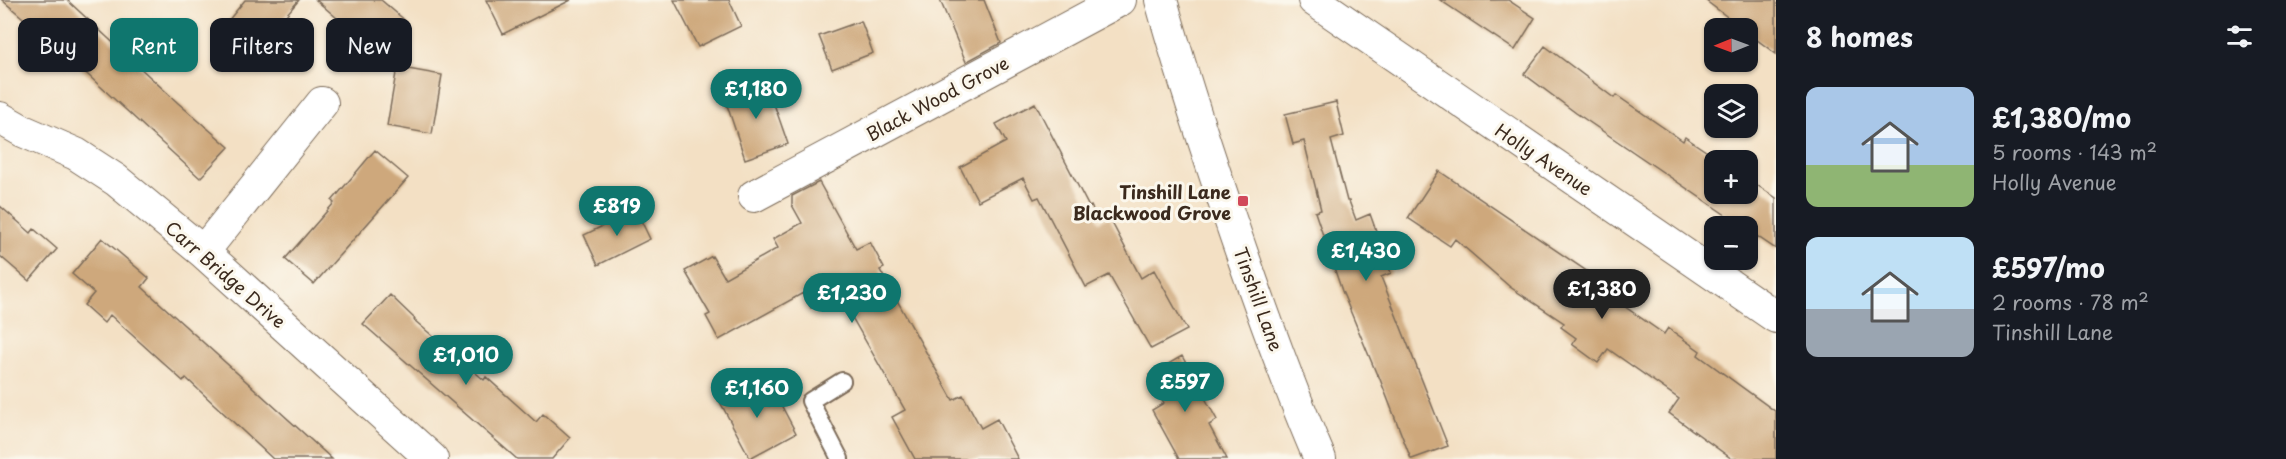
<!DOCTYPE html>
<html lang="en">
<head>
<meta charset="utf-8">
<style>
	body { margin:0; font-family:"Playpen Sans",sans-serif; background:#242831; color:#f1f3f6; height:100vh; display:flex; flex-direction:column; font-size:22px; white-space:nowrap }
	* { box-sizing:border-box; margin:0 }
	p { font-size:20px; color:#9ea1a6 }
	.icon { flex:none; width:33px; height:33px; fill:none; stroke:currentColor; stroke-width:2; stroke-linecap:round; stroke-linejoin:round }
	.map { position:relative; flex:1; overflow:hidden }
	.drawer { display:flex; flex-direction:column; background:#171b24; width:510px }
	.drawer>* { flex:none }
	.hud { position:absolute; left:18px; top:18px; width:570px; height:54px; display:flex; gap:12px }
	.needle { width:39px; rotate:269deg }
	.tools { position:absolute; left:1704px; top:18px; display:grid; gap:12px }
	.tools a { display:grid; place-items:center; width:54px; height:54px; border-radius:12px; background:#171b24; box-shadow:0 2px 4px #0004; font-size:30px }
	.price { position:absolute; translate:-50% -51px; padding:0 14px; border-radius:21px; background:#0f766e; color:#fff; font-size:20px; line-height:39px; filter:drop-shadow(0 2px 3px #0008) }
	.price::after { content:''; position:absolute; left:50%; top:36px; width:18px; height:14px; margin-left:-9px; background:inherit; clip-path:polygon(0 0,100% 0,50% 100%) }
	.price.current { background:#222; color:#fff }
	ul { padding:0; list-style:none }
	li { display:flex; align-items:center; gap:18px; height:150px; padding:0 30px }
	li span { display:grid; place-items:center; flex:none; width:168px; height:120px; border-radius:12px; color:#555 }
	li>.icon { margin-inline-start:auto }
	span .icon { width:72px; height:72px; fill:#fffc; stroke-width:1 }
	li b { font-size:26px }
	h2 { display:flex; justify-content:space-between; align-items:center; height:72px; padding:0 30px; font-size:26px }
	.tag { padding:0 21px; border-radius:12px; background:#171b24; box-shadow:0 2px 4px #0004; font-size:21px; line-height:54px }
	.tag.current { background:#0f766e; color:#fff }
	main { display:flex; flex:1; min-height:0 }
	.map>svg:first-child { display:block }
	.building { fill:#cea87b }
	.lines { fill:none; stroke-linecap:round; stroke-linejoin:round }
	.service-casing { stroke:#7b6a58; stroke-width:20 }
	.minor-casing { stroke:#7b6a58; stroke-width:34 }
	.service { stroke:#fff; stroke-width:16 }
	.minor { stroke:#fff; stroke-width:32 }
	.poi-dot { fill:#d1495b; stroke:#fbf7ec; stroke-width:2 }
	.labels { text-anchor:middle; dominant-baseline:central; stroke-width:6; stroke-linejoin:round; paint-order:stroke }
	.street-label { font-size:18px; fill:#3b2a1e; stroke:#fbf7ec }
	.poi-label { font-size:18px; font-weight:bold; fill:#3b2a1e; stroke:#fbf7ec; text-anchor:end }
</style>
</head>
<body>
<main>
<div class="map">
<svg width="1776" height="459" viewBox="0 0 1776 459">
	<rect width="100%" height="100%" fill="#fbf7ec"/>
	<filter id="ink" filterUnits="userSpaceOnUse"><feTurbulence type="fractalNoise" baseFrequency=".0167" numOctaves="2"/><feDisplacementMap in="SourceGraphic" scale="12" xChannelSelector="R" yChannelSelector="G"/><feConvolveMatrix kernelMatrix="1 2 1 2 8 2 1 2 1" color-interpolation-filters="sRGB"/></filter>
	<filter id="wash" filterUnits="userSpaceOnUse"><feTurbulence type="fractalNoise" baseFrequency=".008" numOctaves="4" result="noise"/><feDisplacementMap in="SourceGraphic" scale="24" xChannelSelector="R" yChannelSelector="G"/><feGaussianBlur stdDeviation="1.35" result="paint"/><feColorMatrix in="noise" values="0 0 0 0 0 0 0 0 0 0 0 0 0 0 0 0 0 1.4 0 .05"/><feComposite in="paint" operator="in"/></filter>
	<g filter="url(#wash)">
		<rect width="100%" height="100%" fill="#f3e0c4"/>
		<g id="blocks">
			<path class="building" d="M2,0H67L178,103L229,147L200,178L63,52Z
				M245,0H299L250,57L220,31Z
				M316,0H381L407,22L380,55Z
				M486,0H571L503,34Z
				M674,0H729L741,26L698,47Z
				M940,0H984L1001,43L966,62Z
				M1440,0H1508L1535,18L1515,50Z
				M1705,0H1776V54L1748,33V28H1742Z
				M861,21L873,53L832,69L819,36Z
				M1545,46L1614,98L1616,95L1683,141L1685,137L1719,160H1714V194H1748V179L1776,198V249L1748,230V226H1742L1576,113L1524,74Z
				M397,67L442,75L432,134L387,126Z
				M766,81L788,144L745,159L724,96Z
				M1336,102L1344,136L1331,140L1347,201H1349L1356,220L1370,214L1391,273L1381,277L1448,446L1412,459H1411L1378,374L1377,375L1342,291L1315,212L1321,210L1304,141L1293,144L1285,114Z
				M1035,103L1089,207L1091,206L1099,222L1109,217L1141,278L1154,270L1187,330L1151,349L1109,275L1086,287L1039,197L1034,199L1023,178L978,201L960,167L1006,142L996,124Z
				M375,150L408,178L314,284L285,259L334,203L332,201Z
				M1439,171L1616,291L1611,297L1664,334L1668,328L1700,351L1698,355L1776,412V459H1732L1669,413L1679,399L1608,349L1598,363L1572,344L1576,338L1561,327L1564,323L1510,287L1455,239L1450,246L1408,218Z
				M819,182L856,249L870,242L884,268L880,270L953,400L963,395L981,428L997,419L1018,459H915L892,417L905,410L838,293L811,308L803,293L719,340L706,316L710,314L685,271L712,256L725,278L778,248L773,239L802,223L792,205V196Z
				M0,206L31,233L34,229L57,249L29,281L0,256Z
				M636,210L650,239L598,265L584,235Z
				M102,238L149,278L142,287L332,459H273L186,378L183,381L110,315L104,323L84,305L94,293L72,274Z
				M390,295L415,319L414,320L484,380L486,377L536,422L543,414L570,438L552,459H517L363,324Z
				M1182,356L1217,420L1209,425L1227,459H1179L1152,410L1164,403L1149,375Z
				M755,381L769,406L779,401L796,433L750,458L719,400Z"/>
		</g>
	</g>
	<g filter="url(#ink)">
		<use href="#blocks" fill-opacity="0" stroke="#7b6a58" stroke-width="1.5"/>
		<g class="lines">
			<g class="service-casing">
				<path id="service" d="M840,459L810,401L842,381"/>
			</g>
			<g class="minor-casing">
				<path id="minor" d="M1161,0C1180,69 1202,136 1225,204C1254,290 1284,376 1320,459
					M1314,0L1776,317
					M0,118L23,131L76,154L116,180L203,252L432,459
					M754,196L1120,0
					M203,252L322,103"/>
			</g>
			<use href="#service" class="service"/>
			<use href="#minor" class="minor"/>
		</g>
	</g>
	<rect class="poi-dot" x="1237" y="195" width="12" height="12" rx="3"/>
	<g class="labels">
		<g class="street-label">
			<text transform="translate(937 98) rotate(-28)">Black Wood Grove</text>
			<text transform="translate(1544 159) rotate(34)">Holly Avenue</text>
			<text transform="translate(226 274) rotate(41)">Carr Bridge Drive</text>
			<text transform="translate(1259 299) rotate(70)">Tinshill Lane</text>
		</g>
		<g class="poi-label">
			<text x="1231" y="191">Tinshill Lane<tspan x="1231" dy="21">Blackwood Grove</tspan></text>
		</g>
	</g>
</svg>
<div class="tools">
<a><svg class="needle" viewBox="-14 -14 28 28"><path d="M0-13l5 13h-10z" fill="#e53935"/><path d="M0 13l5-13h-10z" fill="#9ea1a6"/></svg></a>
<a><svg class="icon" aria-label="layers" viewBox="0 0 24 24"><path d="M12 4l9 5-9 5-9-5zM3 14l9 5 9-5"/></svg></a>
<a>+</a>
<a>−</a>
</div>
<b class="price" style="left:756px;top:120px">£1,180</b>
<b class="price" style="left:617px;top:237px">£819</b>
<b class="price" style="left:1366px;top:282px">£1,430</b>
<b class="price current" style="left:1602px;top:320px">£1,380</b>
<b class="price" style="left:852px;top:324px">£1,230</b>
<b class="price" style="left:466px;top:386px">£1,010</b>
<b class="price" style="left:1185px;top:413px">£597</b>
<b class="price" style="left:757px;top:419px">£1,160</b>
<div class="hud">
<a class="tag">Buy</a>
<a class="tag current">Rent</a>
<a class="tag">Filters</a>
<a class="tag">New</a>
</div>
</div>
<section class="drawer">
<h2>8 homes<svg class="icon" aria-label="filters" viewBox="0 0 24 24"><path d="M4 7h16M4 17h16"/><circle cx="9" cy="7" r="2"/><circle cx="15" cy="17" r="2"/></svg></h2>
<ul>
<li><span style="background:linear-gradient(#a9c7e8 65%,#8fb573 0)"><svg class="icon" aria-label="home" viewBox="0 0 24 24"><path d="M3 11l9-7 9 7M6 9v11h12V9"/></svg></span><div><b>£1,380/mo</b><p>5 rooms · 143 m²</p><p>Holly Avenue</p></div></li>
<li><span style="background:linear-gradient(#bfe0f5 60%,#9aa5b1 0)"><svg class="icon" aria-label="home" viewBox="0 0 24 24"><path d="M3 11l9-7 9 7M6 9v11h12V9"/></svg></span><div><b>£597/mo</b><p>2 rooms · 78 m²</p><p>Tinshill Lane</p></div></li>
</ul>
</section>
</main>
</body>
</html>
